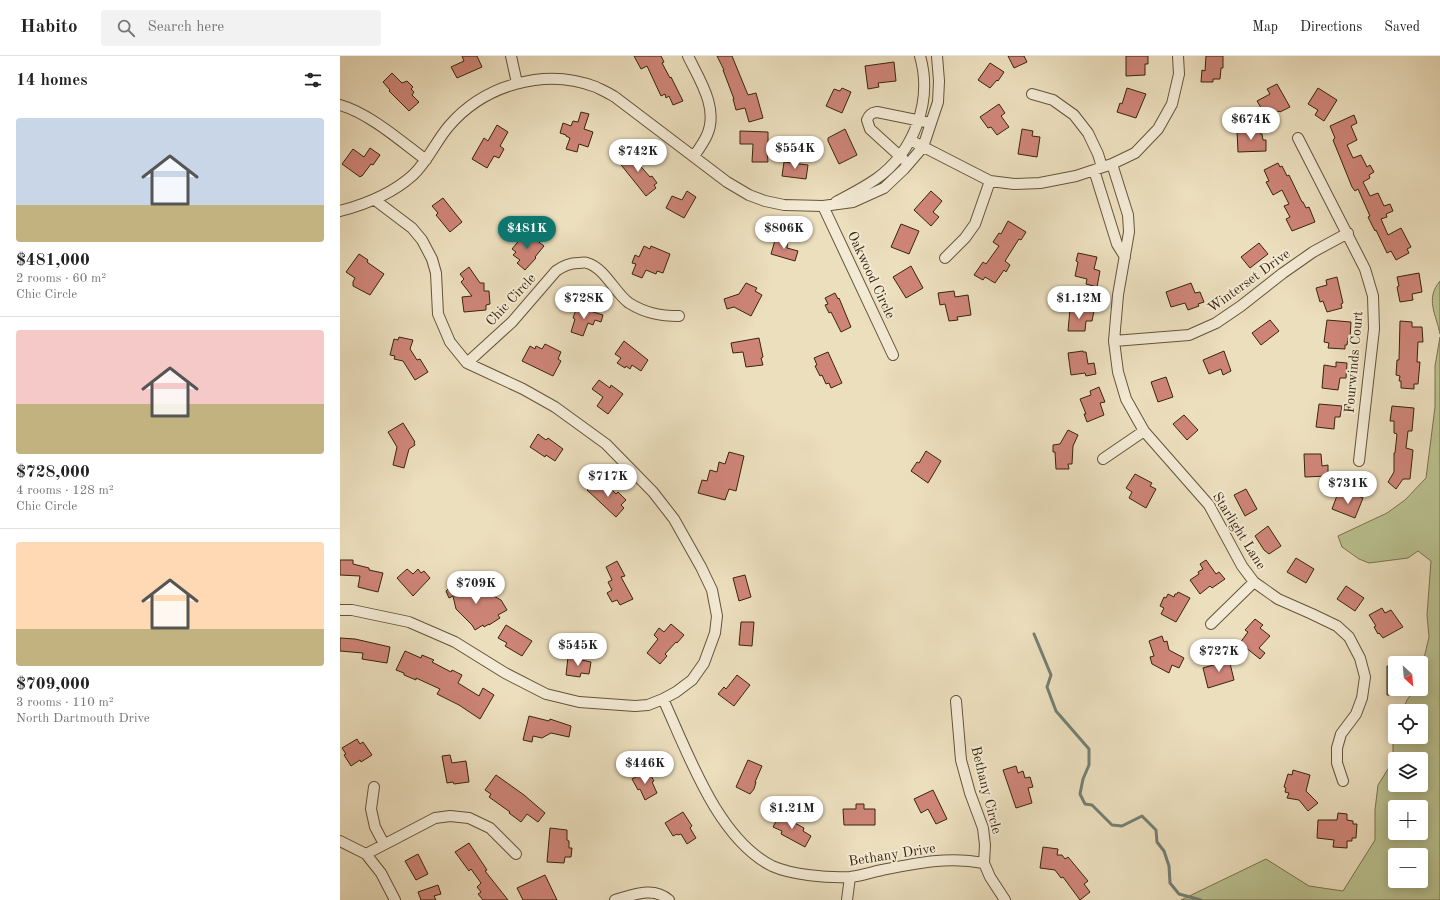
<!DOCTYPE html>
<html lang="en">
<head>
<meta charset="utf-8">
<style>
	body { margin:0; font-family:"Old Standard TT",serif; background:#f2f2f2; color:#222; height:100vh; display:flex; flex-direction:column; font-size:15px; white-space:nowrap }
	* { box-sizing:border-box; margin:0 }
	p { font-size:13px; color:#767676 }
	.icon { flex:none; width:22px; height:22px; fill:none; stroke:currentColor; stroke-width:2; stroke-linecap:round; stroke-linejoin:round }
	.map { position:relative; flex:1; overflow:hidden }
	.drawer { display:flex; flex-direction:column; background:#fff; width:340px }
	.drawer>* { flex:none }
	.needle { width:26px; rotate:154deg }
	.buttons { position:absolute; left:1048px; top:600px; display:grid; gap:8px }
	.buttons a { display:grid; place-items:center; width:40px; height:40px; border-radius:4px; background:#fff; box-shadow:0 2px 10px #0003; font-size:20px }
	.price { position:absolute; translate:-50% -34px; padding:0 9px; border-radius:14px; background:#fff; color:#222; font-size:13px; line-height:26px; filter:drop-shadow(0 1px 2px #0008) }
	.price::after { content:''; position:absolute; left:50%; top:24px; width:12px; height:9px; margin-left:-6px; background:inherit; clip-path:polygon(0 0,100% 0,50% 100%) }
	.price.selected { background:#0f766e; color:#fff }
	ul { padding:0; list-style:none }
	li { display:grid; align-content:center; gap:8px; height:212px; padding:0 16px }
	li+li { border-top:1px solid #e0e0e0 }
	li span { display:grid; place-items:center; height:124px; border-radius:4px; color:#555 }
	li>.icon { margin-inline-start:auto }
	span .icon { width:72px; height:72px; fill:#fffc; stroke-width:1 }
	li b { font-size:17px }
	h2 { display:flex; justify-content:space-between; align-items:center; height:48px; padding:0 16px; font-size:17px }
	header { display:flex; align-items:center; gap:24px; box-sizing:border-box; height:56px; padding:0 20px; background:#fff; border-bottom:1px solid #e0e0e0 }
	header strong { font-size:19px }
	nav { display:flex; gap:22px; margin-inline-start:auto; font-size:14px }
	.search { width:280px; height:36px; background:#f2f2f2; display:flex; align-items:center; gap:10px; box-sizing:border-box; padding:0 14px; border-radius:4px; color:#767676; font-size:15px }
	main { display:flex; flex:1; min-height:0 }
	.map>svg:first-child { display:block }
	.green { fill:#bac190; stroke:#79734d; fill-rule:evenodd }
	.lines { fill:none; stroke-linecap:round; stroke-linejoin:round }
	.stream { stroke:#737f74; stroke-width:3 }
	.building { fill:#ce8578; stroke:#38250a }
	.minor-casing { stroke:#655437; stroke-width:12 }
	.minor { stroke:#f3ead5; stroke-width:10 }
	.labels { text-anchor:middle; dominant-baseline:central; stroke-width:4; stroke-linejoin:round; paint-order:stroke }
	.street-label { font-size:14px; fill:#38250a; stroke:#f3ead5 }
</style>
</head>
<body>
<header>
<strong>Habito</strong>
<div class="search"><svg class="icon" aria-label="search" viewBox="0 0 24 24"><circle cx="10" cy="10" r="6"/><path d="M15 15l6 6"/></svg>Search here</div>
<nav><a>Map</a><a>Directions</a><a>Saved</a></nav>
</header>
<main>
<section class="drawer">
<h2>14 homes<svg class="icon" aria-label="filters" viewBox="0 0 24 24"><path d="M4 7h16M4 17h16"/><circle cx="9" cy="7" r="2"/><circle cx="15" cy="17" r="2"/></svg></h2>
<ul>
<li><span style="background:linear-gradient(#c9d6e8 70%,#c2b280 0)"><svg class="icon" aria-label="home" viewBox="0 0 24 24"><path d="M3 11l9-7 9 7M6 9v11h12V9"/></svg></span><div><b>$481,000</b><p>2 rooms · 60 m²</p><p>Chic Circle</p></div></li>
<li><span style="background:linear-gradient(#f6c9c9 60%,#c2b280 0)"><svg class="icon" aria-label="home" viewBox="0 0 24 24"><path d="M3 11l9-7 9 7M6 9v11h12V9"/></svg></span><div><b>$728,000</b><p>4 rooms · 128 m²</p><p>Chic Circle</p></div></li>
<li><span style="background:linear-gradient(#ffd9b3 70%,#c2b280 0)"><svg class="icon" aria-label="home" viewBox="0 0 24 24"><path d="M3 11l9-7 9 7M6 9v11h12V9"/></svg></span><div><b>$709,000</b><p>3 rooms · 110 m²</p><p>North Dartmouth Drive</p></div></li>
</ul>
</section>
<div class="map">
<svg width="1100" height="844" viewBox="0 0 1100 844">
	<rect width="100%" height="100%" fill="#ecdfbe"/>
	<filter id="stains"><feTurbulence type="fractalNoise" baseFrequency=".005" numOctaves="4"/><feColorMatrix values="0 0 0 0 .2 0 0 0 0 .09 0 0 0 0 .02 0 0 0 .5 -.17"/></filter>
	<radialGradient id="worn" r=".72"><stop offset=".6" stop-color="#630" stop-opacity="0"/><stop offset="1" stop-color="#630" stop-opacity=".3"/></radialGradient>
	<path class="green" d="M1100,225V278C1096,258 1085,243 1100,225Z
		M1100,281V844H841L926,803L969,830L1003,835L1035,784V754L1038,729L1053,705V688L1055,673V681H1081V655H1062L1067,644L1075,633H1081V615L1089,581L1087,559L1091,505L1078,495L1068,502L1029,507L1019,503L1002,491L998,480L1047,457L1065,444L1086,422L1095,351V310ZM1055,703H1081V729H1055ZM1055,751H1081V777H1055ZM1055,799H1081V825H1055Z"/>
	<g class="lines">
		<path class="stream" d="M694,578L711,619L707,631L716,655L749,693V709L743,723L740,738L745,748L752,749L772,769L782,770L802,760L816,774L817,786L824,795L829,810L830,827L839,838L861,844"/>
	</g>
	<path class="building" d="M122,0H137L142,11L117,22L111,11L124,5Z
		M294,0H321L324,6L322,7L330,22L331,21L343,45L333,49L329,40L326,42L325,38L321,40L307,10L301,13Z
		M377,0H392L408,39L416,37L423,62L409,66L405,52L396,54L393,43H394L383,14H384Z
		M668,0H684L687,6L674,12Z
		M786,0H808V8H805V19L786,20Z
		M866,0H883V12H881L880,23H873V26H861L862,14L865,15Z
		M554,6L556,25L538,27L539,31L528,33L525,10Z
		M650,7L664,16L658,25L657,24L650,32L638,24Z
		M52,17L62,27L67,25L73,31L71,33L74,36L72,39L79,46L69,55L49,35L50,34L43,26Z
		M937,28L950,51L940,56L939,55L927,62L917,45L930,38L927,33Z
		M502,32L511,36L502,57L486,50L494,33L500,35Z
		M787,32L806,38L796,62L777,56L780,47L782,48Z
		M978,32L997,44L984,65L975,59L978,54L968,48Z
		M659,48L665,57L661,60L669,71L657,79L651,71L648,72L640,61Z
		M241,56L249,58L244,73L253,76L248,91L239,88L237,96L226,93L230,82L226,80V79L220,77L223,67L231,70L233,65L238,66Z
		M1014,59L1017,67L1011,70L1017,84L1007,89L1013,102L1021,99L1027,111L1030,109L1034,116L1029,119L1030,122L1023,126L1030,140L1038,137L1044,150L1050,148L1053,155L1046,158L1047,161L1041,163L1048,179L1061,172L1071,191L1067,193L1069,197L1056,204L1051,195L1047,197L1036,174L1035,175L1028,161L1030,160L1018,133L1015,135L1012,131L993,84L995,82L990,70Z
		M157,69L168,76L160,90L164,93L159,102L154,100L147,112L132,103L144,82L148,85Z
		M505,73L517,99L499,108L488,85V82Z
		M682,73L693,75L692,80L700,81L697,101L678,98Z
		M920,74V78H922L923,84H926V95L898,96L897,75Z
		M400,75L428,76V86H432V95H427L428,106H412L413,88H400Z
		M30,92L40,99L33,109L31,108L22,120H21L20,121L2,108L13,93L24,101Z
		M292,94L299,103L296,105L310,121L312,120L317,127L314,129L316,132L306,140L278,105Z
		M444,106L468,109L466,123L442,120Z
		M938,107L940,111L942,110L947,120L949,119L962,146H963L966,152L969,151L975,166L952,175L946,163L950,161L944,150L949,148L942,134L933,139L926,126L929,125L924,114Z
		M347,135L356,141L344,162L326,152L332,140L342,144Z
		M591,135L602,145L593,156L599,161L591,170L574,154Z
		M103,142L122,166L110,176L96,159L98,157L92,150Z
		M668,165L686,176L681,184L679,183L665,205L670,209L666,216L664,214L655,227L645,221L643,224L634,219L643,206L646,208L659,190L653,186L659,177L661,178Z
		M561,168L579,175L569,198L551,191Z
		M186,176L204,190L195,201L196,202L185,214L177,207L180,204L173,199L176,196L172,193Z
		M436,181L448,184L447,192L458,195L455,205L431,198Z
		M919,187L928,198L910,212L901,201Z
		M304,190L310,193L311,190L330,198L323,217L317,215L316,218L306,214L302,222L292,218L296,208L292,207L295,199L299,201Z
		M738,197L757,201L754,213L760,215L757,231L746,228L747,223L735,220L738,206L736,205Z
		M19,198L28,204L27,206L44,218L30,239L13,230V226L15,222L6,216Z
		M571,210L583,232L566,242L553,221Z
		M129,211L140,227H144V235H149L150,248L146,249V254L124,256L122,241L132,240L121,226L124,223L120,218Z
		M1079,217L1082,236L1072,238L1073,244L1060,246L1057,231L1059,230L1057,221Z
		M997,221L1003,247L1001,248L1002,252L987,256L983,245L980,246L976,232L987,229L986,224Z
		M406,227L417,232L415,235L422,239L411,260L394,251L387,253L384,243L399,238Z
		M851,227L855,237L860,236L864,246L858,248L859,250L848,254L845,247L831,251L826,236Z
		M614,235L615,241L628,239L631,259L617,261L618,264L609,265L605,248L600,249L598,237Z
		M495,237L498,243L499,242L511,271L501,276L491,256L489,257L485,249L488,248L485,242Z
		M237,251L263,259L261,266L255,264L253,269L248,267L243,280L231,276L235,263L233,262Z
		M730,253L754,255L752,265H746L745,275H728Z
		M930,264L939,275L921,289L912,277Z
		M987,264L1011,266L1010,282H1008L1007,289H1005V293L988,292L989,287L984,286Z
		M1060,265L1072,266V271H1082L1083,286H1078L1077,306H1080L1078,328H1074V333L1061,332V325H1059L1060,320L1056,319L1057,304H1059Z
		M59,281L73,284L70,293L77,304L80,303L88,316L75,324L63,305L54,303L55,300L50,299L54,283L58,284Z
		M419,282L423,301L421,302L423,309L406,311L403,296L393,297L391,287Z
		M284,285L308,304L301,315L292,309L290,313L286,310L285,312L277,307L281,302L275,298Z
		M205,288L221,296L218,303L221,305L213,320L182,305L190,290L195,293L196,290L202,293Z
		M743,295V296H746L748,308L754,307L756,318L746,320L745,317L731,319L728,297Z
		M884,295L891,315L883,319L881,313L869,318L863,304Z
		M488,296L502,327L491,332L489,327L486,328L482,319L480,320L475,310L477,309L474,302Z
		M996,306L1007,307L1006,322H1000L998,334L982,332L984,309L996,311Z
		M826,321L833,341L818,346L811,326Z
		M259,324L270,332L271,329L283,338L268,358L257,350L263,341L252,333Z
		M759,331L765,346L760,347L764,359L747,366L744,358H746L740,343L751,339L750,335Z
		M979,348L1002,350L1000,361H995L994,373L976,371Z
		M1052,350L1074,352L1072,375H1068L1066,392L1073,394L1070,423H1063L1056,433L1048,426L1054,416V397H1055L1057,378L1054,377V365H1050Z
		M844,359L858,374L847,384L833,368Z
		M63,367L75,386L74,387L75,389L69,393L64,412L53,409L57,391L48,376Z
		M728,374L738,379L733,390L732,408H728L729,413H716L715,396H713V389L720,388Z
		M198,378L206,384L208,382L223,393L215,405L206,399L205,401L190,391Z
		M586,395L601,405L588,427L571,415L577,406L579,407Z
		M389,396L404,400L396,435L389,433L385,444L358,437L362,424L367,425L370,414L377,416L379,406L385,408Z
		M964,398H981L982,410L988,409V420L965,421Z
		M795,418L812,427L810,430L816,433L806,452L789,442L792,436L786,432Z
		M262,424L276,438L278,436L286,444L281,449L284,452L276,461L247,434L253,428L255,430Z
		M906,433L917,453L905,460L894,439Z
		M998,437L1011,442L1013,438L1023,442L1015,462L992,453Z
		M928,470L941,490L929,498L924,494L915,480Z
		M956,502L974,513L966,527L947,516Z
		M0,504H13V508L29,512V514L43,517L38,536L18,531L20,520L0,519Z
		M866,504L876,518L879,516L885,523L872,532L870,530L860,538L850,524L859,518L858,516L863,513L860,508Z
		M277,505L285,520L281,521L293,543L280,549L277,544L272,546L267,537L272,534L268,526L272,524L266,511Z
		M67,513L73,518L78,513L81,517L84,515L90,522L73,540L57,522Z
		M405,519L411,541L399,545L393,522Z
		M119,523L126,527L130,536L137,531L161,544L167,554L158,559L160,562L149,569V568L144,571L143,569L135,574L132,569L116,553L113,540L109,542L106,535Z
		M1006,530L1024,542L1015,555L997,543Z
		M838,536L850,542L836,566L821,558L824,552L820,550L824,541L826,542L828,538L834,541L835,538H837Z
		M1042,552L1045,557L1051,554L1063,571L1043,582L1039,577L1038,578L1034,571L1036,570L1029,559Z
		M915,563L923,569L920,572L930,580L919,592L925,597L920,603L900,587L908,576L905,574Z
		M401,566H414L412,590L399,589Z
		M331,568L344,579L337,587L336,586L325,598L327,600L320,608L307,597L318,583L314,579L319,572L324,576Z
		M166,569L192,585L182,600L165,590L167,587L158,582Z
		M822,580L824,586L827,585L829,594L844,602L839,612L832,609L829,617L812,608L810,601L814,600L809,585Z
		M0,582L15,583L50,591L47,607L22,603L23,597L0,595Z
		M65,595L81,602L82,599L94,604L92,606L111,616L112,614L122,619L118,627L139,640L143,632L154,639L140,663L119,649L97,638L100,633L76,622V624L64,619V617L56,614Z
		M888,599L894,624L868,632L863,612L880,607L878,602Z
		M228,601L251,606L249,618L241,617L240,621L226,619Z
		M1047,610H1055V639H1047Z
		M397,619L410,629L394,650L378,638L384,631L386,633Z
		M189,660L209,665L210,663L231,670L229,681L211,677L202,682L193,680L192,686L183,684Z
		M17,683L20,688L23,686L32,699L21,706L20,704L11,710L4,699L6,698L2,692Z
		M110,699L112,707L126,705L129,726L114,728L113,726L107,727L102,700Z
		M408,704L422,710L415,726H416L414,733L410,738L396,731Z
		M676,710L678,717L683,715L685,722L690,721L693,731L688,732L692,747L676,752L663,714Z
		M953,714L970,719L966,735L978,747L968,755L959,744L947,742L949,737L945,736L946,732L944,731L948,718L952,719Z
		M308,715L314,725L312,726L317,737L305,744L300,733L298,734L292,723Z
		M156,719L184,739L205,757L198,766L187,758L181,766L169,757L170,756L149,741L151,738L145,734Z
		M593,734L607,763L596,768L588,753L581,757L574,743Z
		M516,748H524V753H535V769H504L503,753H516Z
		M343,756L352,770L350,772L356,782L347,788L341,778L338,779L337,778L333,780L325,767Z
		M441,756L453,762L451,765L464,772L463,775L471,780L465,791L441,778L442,775L433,771Z
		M998,757L1007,758V764L1013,765V768H1017L1016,782H1012V785H1007V792L993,791L994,784L977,782L978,764H997Z
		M210,772L227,774V784L229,785V792H232L231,801H225L224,807L207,806Z
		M129,787L147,814L145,815L168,844H143L138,838L141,836L137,831L141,827L131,813L129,815L115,796Z
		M703,791L718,793L717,799H722L725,803L728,801L748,825L744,828L750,836L740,844L723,821L721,822L715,814L700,812Z
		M78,798L88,818L76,824L65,805Z
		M205,819L217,844H183L177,832Z
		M98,829L101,838L94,840L96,844H81L78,836Z"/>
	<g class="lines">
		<g class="minor-casing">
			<path id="minor" d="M171,0L177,27
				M348,0C359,23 379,52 367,79C364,86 359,93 354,100
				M692,38L713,44L734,59L748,77L758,98L762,111
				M0,49C29,57 62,86 86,104
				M958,82L1025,213L1033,240L1034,273L1019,405
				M570,84L650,125L674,128L700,127L736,120L772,108L795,97L818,73L832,48L839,18L838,0
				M563,103L530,73L527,64C529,59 531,57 537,56L586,66
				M772,108L788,159L789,176L778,239L774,285L778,316L786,343L804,375L869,449L902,510L914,526L938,543L972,558L997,570L1009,581L1020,602L1025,621L1022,642L1016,658L1001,678L997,692V707L1003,725
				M754,114L777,188L785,201
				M496,146C509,139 523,132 536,123C574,96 593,45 580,0
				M483,150L553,299
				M0,155C27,148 52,138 73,119C88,105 96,85 109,70C144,29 205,11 256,31C262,34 269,37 275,41L387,126L409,139L425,145L444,149L483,150L513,146L544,132L564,113L583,91L598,46L599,25L597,0
				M605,202L625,182L635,168L650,125
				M774,285L849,279L876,267L901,250L943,217L973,196L1008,177
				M127,307L172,266L216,215C223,210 229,207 238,207C241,207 245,206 247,207C265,212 275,237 289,247C305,257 320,260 339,260
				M763,403L804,375
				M0,554H12L69,566L115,586L165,617L206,638L239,646L295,650L308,649L323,643L336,636L352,624L364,607L375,577L377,560L372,534L361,511L334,463L313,436L266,388L215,351L183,333L127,307L110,286L98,258L96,217L92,203L82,184L72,172L35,144
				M871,568L914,526
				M323,643C348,697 377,782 432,810C452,819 487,822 510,821C520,820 532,816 542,814C576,807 609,800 644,807L650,821L665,844
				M616,645L621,704L630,737L643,772L645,789L644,807
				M34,731L31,753L35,771L44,788
				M0,785L26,798L41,817L55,844
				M26,798L95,762L110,760L129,762L150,772L176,798
				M275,844C293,839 313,830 329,844
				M507,844L510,821"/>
		</g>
		<use href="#minor" class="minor"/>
	</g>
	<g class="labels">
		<g class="street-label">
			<text transform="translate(531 219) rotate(65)">Oakwood Circle</text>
			<text transform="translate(909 225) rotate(-36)">Winterset Drive</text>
			<text transform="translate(171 244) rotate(-47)">Chic Circle</text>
			<text transform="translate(1014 306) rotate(-85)">Fourwinds Court</text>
			<text transform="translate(899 475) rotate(58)">Starlight Lane</text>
			<text transform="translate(646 734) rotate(76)">Bethany Circle</text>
			<text transform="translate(552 799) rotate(-9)">Bethany Drive</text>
		</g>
	</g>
	<rect width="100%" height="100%" filter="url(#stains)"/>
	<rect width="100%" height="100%" fill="url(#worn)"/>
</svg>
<div class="buttons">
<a><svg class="needle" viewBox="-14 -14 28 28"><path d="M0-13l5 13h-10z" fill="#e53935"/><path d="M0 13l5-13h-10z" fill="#767676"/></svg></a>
<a><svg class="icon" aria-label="locate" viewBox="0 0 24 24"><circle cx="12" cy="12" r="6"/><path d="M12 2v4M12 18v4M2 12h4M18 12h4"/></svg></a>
<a><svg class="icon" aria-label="layers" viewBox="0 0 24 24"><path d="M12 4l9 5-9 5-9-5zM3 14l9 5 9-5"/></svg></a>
<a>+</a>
<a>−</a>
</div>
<b class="price" style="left:911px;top:85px">$674K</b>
<b class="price" style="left:455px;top:114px">$554K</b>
<b class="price" style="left:298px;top:117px">$742K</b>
<b class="price selected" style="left:187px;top:194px">$481K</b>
<b class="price" style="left:444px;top:194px">$806K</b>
<b class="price" style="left:244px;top:264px">$728K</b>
<b class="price" style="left:739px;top:264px">$1.12M</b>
<b class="price" style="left:268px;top:442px">$717K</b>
<b class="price" style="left:1008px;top:449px">$731K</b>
<b class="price" style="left:136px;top:549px">$709K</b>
<b class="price" style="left:238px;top:611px">$545K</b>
<b class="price" style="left:879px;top:617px">$727K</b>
<b class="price" style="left:305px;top:729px">$446K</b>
<b class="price" style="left:452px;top:774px">$1.21M</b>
</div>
</main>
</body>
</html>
